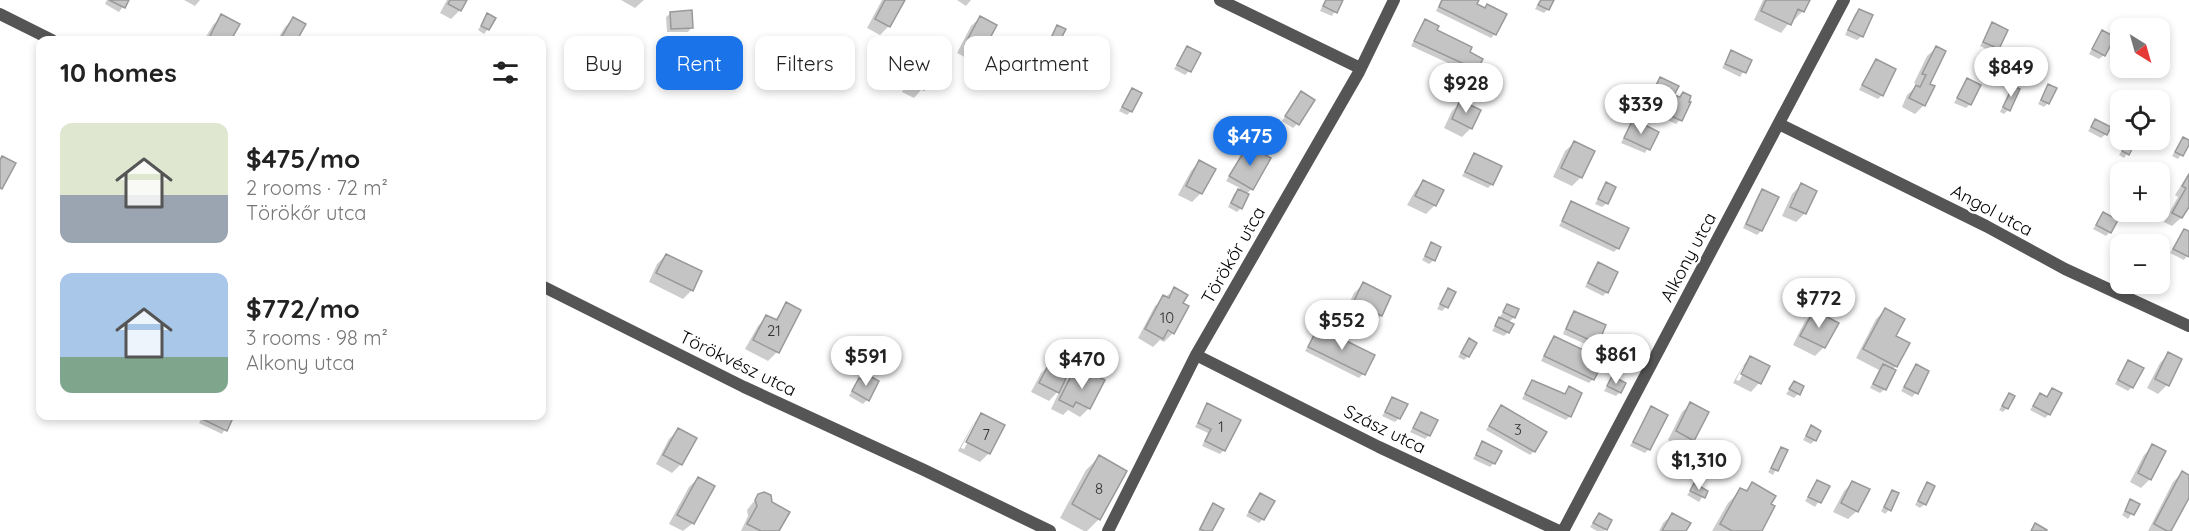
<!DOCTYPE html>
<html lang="en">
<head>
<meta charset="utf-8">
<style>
	body { margin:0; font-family:Quicksand,sans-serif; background:#f2f2f2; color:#222; height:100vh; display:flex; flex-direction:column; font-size:22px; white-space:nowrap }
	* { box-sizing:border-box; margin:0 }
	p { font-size:20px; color:#767676 }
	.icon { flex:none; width:33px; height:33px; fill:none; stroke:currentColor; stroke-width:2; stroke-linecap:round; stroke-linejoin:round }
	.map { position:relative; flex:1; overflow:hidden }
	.panel { position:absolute; left:36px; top:36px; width:510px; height:384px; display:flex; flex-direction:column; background:#fff; border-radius:12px; box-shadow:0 3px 9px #0003 }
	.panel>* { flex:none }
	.top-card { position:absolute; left:564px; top:36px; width:570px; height:54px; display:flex; gap:12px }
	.needle { width:39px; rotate:143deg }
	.fabs { position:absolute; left:2110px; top:18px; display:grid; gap:12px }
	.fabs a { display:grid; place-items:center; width:60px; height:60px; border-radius:12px; background:#fff; box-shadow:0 3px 9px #0003; font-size:30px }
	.price { position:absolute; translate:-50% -51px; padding:0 14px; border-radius:21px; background:#fff; color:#222; font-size:20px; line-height:39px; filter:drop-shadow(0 2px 3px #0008) }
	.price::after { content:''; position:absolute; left:50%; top:36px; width:18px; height:14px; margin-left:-9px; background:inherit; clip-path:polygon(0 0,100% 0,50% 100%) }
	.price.current { background:#1a73e8; color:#fff }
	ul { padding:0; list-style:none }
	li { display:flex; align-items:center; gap:18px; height:150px; padding:0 24px }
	li span { display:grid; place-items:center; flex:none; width:168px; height:120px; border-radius:12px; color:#555 }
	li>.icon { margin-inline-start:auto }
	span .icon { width:72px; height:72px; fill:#fffc; stroke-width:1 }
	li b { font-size:26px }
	h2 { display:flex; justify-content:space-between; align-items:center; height:72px; padding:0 24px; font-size:26px }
	.chip { padding:0 21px; border-radius:12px; background:#fff; box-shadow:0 3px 9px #0003; font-size:21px; line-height:54px }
	.chip.current { background:#1a73e8; color:#fff }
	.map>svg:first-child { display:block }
	.shadow { fill:#0003; fill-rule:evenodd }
	.building { fill:#c4c4c4; stroke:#999; stroke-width:1.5 }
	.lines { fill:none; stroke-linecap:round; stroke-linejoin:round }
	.minor { stroke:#555; stroke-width:12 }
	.labels { text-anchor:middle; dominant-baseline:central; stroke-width:5; stroke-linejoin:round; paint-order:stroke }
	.number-label { font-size:15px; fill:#313131 }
	.street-label { font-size:18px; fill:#000; stroke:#fff }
</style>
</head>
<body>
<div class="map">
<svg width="2189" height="531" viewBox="0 0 2189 531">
	<rect width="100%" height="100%" fill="#fff"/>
	<path class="shadow" d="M107,0H128L119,12L105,4Z
		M184,0H200L195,6Z
		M447,0H465L460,10L451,19L440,13Z
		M621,0H644L635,8Z
		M882,0H903L889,26L880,35L867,28Z
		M957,0H971L966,6Z
		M1325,0H1341L1332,16L1320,11Z
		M1441,0H1476L1475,5L1495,34L1491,38L1436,11Z
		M1540,0H1551L1548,9L1544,13L1535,9Z
		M1763,0H1808L1803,11L1794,20L1792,19L1781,33L1754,20Z
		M1859,10L1862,36L1857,40L1845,35L1855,14Z
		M671,13L692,27L688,32H667L666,17Z
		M488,15V29L484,34L478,30Z
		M222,16L238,24L229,40H204L213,25Z
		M980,18L981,52L972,61L957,53L971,26Z
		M293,19L304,25L296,40H277L285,27Z
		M1425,21L1468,53L1481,59L1472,74L1411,46Z
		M1993,24L1997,48L1993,52L1980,46Z
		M1058,27V41L1054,45L1048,42Z
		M2102,32L2104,55L2099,59L2089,54Z
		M920,46L922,89L914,98L902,92L910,76L902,72L912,55Z
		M1188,47L1189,71L1185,75L1174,69Z
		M1936,48L1924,105L1915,114L1902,107L1907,95L1918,85L1914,83L1927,56Z
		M1732,52L1750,61L1740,77L1722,68Z
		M1043,54L1047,65L1043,69L1035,65Z
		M1876,60L1882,95L1878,99L1859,90L1872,65Z
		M1661,79L1672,95L1679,98L1680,120L1676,124L1644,109L1657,83Z
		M1967,80L1970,104L1966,108L1954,103Z
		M2048,86V103L2044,107L2038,104Z
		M2013,88L2008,110L2004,114L2000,112L2009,92Z
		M1132,90L1131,111L1127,115L1119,111Z
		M1301,93L1297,124L1293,128L1282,121Z
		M1461,102L1471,128L1462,137L1444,128L1452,111Z
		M1634,121L1657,132L1645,153L1621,143L1630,125Z
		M2095,121L2106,134L2101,138L2088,131Z
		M2183,138L2189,142L2178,159L2172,156Z
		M2128,140L2134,142L2124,158L2119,155Z
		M1574,143L1581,177L1572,186L1553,177L1565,151Z
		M1248,147L1252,189L1246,194L1241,208L1237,212L1228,207L1234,194L1240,188L1226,181Z
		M1475,155L1492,184L1488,188L1462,176Z
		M1199,162L1201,193L1192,202L1178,195L1191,171Z
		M2189,173V204L2181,218L2172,226L2164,222L2178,197L2175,195Z
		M1423,182L1435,205L1426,214L1407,205L1415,191Z
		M1606,184L1607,203L1602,207L1595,204Z
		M1801,185L1805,213L1796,222L1782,216L1792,194Z
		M1763,191L1777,197L1761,231L1757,235L1743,228L1758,195Z
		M1572,203L1618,248L1614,252L1559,226Z
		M2103,214L2110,232L2106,236L2093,229Z
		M2184,230L2189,233V253L2184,260L2170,253Z
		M1432,244L1434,260L1429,264L1422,260Z
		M666,255L692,290L683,299L649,282L657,264Z
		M1598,264L1607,292L1603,296L1585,287L1594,268Z
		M1363,284L1390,297L1381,316L1372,324L1345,312L1354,293Z
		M1175,289L1181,303L1173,333L1164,342L1160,340L1153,347L1138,338L1155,306Z
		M1448,290L1446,307L1442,311L1437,309Z
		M787,304L777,352L768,361L745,349L758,326L766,317L774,321Z
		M1507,305L1514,317L1508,323V332L1504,336L1492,331Z
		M1885,310L1894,336L1896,366L1892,370L1885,389L1880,393L1870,388L1879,370L1856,358L1876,319Z
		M1574,312L1596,343L1592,347L1563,334L1570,317Z
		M1814,312L1837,323L1824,347L1815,356L1793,345L1805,321Z
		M1318,328L1363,374L1359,378L1305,351Z
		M1554,338L1590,365L1593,379L1589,383L1541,361L1550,342Z
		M1469,340L1468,356L1464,360L1458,357Z
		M2168,354L2167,385L2158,394L2147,388L2160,363Z
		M1750,358L1768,367L1759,383L1751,392L1733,383L1742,367ZM1743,366H1747L1739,381L1736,380Z
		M2128,362L2132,387L2128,391L2115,384Z
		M1050,364L1061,386L1074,374L1086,380L1091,375L1089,408L1080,417L1068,410L1063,415L1051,409L1061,388L1049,401L1031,392L1041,373Z
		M1916,366V393L1912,397L1901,391Z
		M867,376V400L863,404L849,396L855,384Z
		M1612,378L1620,392L1616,396L1604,391Z
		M1532,381L1564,395L1569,388L1570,416L1566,420L1522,399Z
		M1794,383L1798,394L1794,398L1786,394Z
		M2052,390L2049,414L2045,418L2030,410L2040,395L2046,398Z
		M2009,395L2007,408L2003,412L1999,410Z
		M1393,399L1399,418L1395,422L1382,416Z
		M1691,404L1693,440L1684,449L1668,440L1682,412Z
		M1208,405L1224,450L1220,454L1202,446L1208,433L1195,427Z
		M1501,407L1534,451L1530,455L1486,430Z
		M1652,408L1666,416L1649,449L1645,453L1630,446Z
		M1421,414L1429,435L1425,439L1410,432Z
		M982,415L989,453L980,462L958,451L973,424ZM974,423H978L964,449L961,448Z
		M203,416H225L231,419L222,434L199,423Z
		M1811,427L1815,440L1811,444L1803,440Z
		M678,430L681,464L672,473L656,464L669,439Z
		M1482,443L1494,463L1490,467L1473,459Z
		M2153,446L2150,479L2141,488L2130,482L2144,455Z
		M1782,449L1786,451L1773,475L1768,472Z
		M1099,457V519L1087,531H1084L1060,518L1086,470Z
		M2182,473L2189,477V494L2170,531H2148L2173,482Z
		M698,478L693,523L683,531L669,524L689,487Z
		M1818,482L1828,487L1815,507L1805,501Z
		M1853,482L1857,511L1848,519L1833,512L1844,491Z
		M1752,484L1760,531H1712L1728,503L1741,490L1744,492Z
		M1927,484L1925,504L1920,508L1915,505Z
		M1695,485L1706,491L1699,502L1687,495Z
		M1892,492L1889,510L1885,514L1881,511Z
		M759,495L771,503L778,531H741L748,516L747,510Z
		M1260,495L1263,519L1259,523L1246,516Z
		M2131,501L2138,504L2128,519L2122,515Z
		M1213,505L1211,531H1198L1209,509Z
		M1599,514L1606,529L1604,531H1597L1590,527Z
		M1672,515L1684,531H1659L1663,523Z"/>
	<path class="building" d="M109,0H129L125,8Z
		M450,0H467L461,11L448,4Z
		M885,0H905L890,27L875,19Z
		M1326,0H1343L1337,13L1323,6Z
		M1442,0H1479L1477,4L1485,8L1487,4L1507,14L1496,35L1439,7Z
		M1541,0H1554L1549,10L1538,5Z
		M1766,0H1810L1804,12L1798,9L1791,25L1761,11Z
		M1859,9L1873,15L1863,37L1848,30Z
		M692,10L693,28L671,29L670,12Z
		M487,13L496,18L489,30L481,26Z
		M221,14L240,24L231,40H214L209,38Z
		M980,16L997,25L982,53L965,44Z
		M293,17L306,24L297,40H280Z
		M1425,19L1439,26L1437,30L1472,47L1470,52L1483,59L1477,70L1414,41Z
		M1992,22L2008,30L1999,49L1983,42Z
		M1057,25L1066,29L1059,42L1051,38Z
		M2102,30L2115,37L2105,56L2092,49Z
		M920,44L943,56L924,90L910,83L918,67L910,63Z
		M1187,46L1201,53L1191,72L1177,65Z
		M1936,46L1946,51L1930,84L1935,86L1925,106L1909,98L1916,85L1920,87L1926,75L1922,74Z
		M1731,50L1752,60L1746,73L1725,64Z
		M1043,52L1053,57L1048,66L1038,60Z
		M1876,59L1896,69L1883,96L1862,85Z
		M1660,77L1679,86L1674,95L1680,97L1683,92L1691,96L1689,102H1691L1682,121L1647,105Z
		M1967,78L1981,85L1971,105L1957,98Z
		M2048,84L2057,88L2049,104L2041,100Z
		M2013,86L2020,89L2010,111L2003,107Z
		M1132,88L1142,93L1132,112L1122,107Z
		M1301,91L1315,100L1299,125L1285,116Z
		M1460,100L1481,110L1472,129L1452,119Z
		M1633,119L1659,132L1650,150L1624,138Z
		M2095,119L2111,127L2107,135L2091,127Z
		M2183,137L2189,140V145L2183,156L2175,152Z
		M2127,140L2136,141L2129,155L2122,151Z
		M1574,141L1595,151L1582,178L1561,168Z
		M1248,145L1271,158L1253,190L1229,176Z
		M1474,153L1502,166L1493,185L1465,172Z
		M2,156L16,163L2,189L0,188V160Z
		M1199,160L1216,169L1202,194L1186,186Z
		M2189,174V207L2182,218L2172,213L2186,188L2182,186Z
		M1423,180L1444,190L1436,206L1415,196Z
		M1606,182L1616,187L1608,204L1598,199Z
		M1801,183L1817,191L1806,214L1790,207Z
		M1238,189L1249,194L1242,209L1231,203Z
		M1762,189L1779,197L1762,231L1746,224Z
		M1571,201L1629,228L1619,249L1562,221Z
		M2103,212L2118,220L2111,233L2096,225Z
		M2184,229L2189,231V257L2173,249Z
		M2149,238L2159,243V244H2146Z
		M1431,242L1441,247L1435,261L1425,256Z
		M666,254L702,271L693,291L656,273Z
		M1598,262L1618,272L1608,293L1588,283Z
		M1363,282L1391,296L1382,316L1353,303Z
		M1174,287L1188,295L1183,303L1189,306L1174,334L1168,330L1163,339L1145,329L1163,295L1169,298Z
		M1448,288L1456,292L1448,308L1440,304Z
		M786,302L801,310L779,353L753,340L766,315L777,320Z
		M1507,304L1519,309L1515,318L1503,312Z
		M1885,308L1905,319L1896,336L1910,343L1897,367L1863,349Z
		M1814,310L1839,323L1825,348L1800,336Z
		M1574,311L1606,325L1598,344L1566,329Z
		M1499,317L1514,324L1509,333L1495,326Z
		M1318,327L1375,355L1365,375L1308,347Z
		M1554,336L1596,356L1592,364L1600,368L1594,380L1544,356Z
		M1469,338L1477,343L1469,357L1461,353Z
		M2168,352L2182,359L2169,386L2155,379Z
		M1750,356L1770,366L1761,384L1741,374Z
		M2128,360L2144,368L2133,388L2118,380Z
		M1050,362L1069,372L1059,393L1039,383Z
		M1883,364L1896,370L1886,390L1873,384Z
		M1916,364L1929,371L1918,394L1904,387Z
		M1073,372L1088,379L1091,373L1105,380L1090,409L1076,402L1073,407L1059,400Z
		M866,374L879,381L869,401L852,391L859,378L863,380Z
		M1612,376L1626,383L1621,393L1607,386Z
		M1532,380L1565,394L1569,386L1582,393L1571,417L1525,394Z
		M1794,381L1804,386L1800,395L1789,389Z
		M2052,388L2062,393L2050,415L2033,406L2040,393L2047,397Z
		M2009,393L2015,396L2008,409L2002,406Z
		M1392,397L1408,404L1400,419L1385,412Z
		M1690,402L1709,412L1694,441L1676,431Z
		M1207,403L1241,420L1225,451L1205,441L1211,429L1198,423Z
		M1501,405L1547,432L1535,452L1489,426Z
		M1651,406L1668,415L1650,450L1633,442Z
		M1421,412L1438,420L1430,436L1413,428Z
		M981,413L1005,425L990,454L966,442Z
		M204,416H228L233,418L227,431L202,419Z
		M1811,425L1821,431L1816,441L1806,436Z
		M678,428L697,438L682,465L663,455Z
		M1482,441L1502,451L1495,464L1476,455Z
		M2152,444L2166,451L2151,480L2138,473Z
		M1781,447L1788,450L1778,471L1771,468Z
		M1099,455L1127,471L1100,520L1072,504Z
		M2182,471L2189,475V498L2171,531H2167L2154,524Z
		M698,477L715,486L694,524L677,515Z
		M1817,480L1830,486L1821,503L1808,497Z
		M1852,481L1870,489L1858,512L1841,503Z
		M1752,482L1776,496L1771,504L1775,506L1762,531H1732L1720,524L1740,488L1747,491Z
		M1927,482L1935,486L1926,505L1918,501Z
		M1694,483L1708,491L1705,498L1690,491Z
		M1892,490L1899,493L1891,511L1884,507Z
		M764,492L771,495L772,502L790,512L779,531H761L747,524L757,506L755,500L758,494Z
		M1260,493L1275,501L1264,520L1249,512Z
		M2130,499L2140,504L2134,515L2125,511Z
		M1213,503L1224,509L1212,531H1204L1200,529Z
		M1599,513L1612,520L1607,530L1593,523Z
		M1672,513L1691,523L1686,531H1662Z
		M2035,523L2047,530L2046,531H2031Z"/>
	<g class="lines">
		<path class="minor" d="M1220,0L1360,68
			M0,14L52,40
			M1779,124L1986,226L2065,269L2189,326
			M542,286L744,387L924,470L1050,531
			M1196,355L1379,447L1559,531
			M1108,531L1196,355L1359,72L1394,0
			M1563,531L1844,0"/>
	</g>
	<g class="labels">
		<g class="number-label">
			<text x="1167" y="317">10</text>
			<text x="774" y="330">21</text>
			<text x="1221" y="426">1</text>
			<text x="1518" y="429">3</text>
			<text x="986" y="434">7</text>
			<text x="1099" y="488">8</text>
		</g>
		<g class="street-label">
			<text transform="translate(1992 210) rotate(28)">Angol utca</text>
			<text transform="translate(1233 255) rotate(-60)">Törökőr utca</text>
			<text transform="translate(1688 257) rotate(-62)">Alkony utca</text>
			<text transform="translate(738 363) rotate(26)">Törökvész utca</text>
			<text transform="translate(1385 429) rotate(26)">Szász utca</text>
		</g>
	</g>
</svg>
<div class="fabs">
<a><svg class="needle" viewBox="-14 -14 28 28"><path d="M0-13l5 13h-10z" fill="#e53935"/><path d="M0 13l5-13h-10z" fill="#767676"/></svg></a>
<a><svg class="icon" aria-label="locate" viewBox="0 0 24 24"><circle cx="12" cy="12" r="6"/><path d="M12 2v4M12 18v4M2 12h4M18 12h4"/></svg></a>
<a>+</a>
<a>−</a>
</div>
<b class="price" style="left:2011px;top:98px">$849</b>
<b class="price" style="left:1466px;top:114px">$928</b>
<b class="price" style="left:1641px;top:135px">$339</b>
<b class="price current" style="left:1250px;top:167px">$475</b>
<b class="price" style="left:1819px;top:329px">$772</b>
<b class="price" style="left:1342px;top:351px">$552</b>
<b class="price" style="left:1616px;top:385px">$861</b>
<b class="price" style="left:866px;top:387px">$591</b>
<b class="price" style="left:1082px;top:390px">$470</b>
<b class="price" style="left:1699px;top:491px">$1,310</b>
<div class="top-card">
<a class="chip">Buy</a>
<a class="chip current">Rent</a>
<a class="chip">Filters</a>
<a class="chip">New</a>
<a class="chip">Apartment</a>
</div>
<section class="panel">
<h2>10 homes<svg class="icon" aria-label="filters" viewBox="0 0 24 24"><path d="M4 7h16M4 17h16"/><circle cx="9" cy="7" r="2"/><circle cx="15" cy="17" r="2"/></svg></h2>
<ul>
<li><span style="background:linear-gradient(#dfe7d0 60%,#9aa5b1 0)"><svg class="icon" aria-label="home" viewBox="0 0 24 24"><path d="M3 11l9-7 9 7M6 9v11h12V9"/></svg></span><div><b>$475/mo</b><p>2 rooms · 72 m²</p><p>Törökőr utca</p></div></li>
<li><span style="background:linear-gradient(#a9c7e8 70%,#7fa58c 0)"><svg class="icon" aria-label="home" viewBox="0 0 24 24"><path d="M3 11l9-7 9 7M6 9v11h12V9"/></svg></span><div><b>$772/mo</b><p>3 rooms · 98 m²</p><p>Alkony utca</p></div></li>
</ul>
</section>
</div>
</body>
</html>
